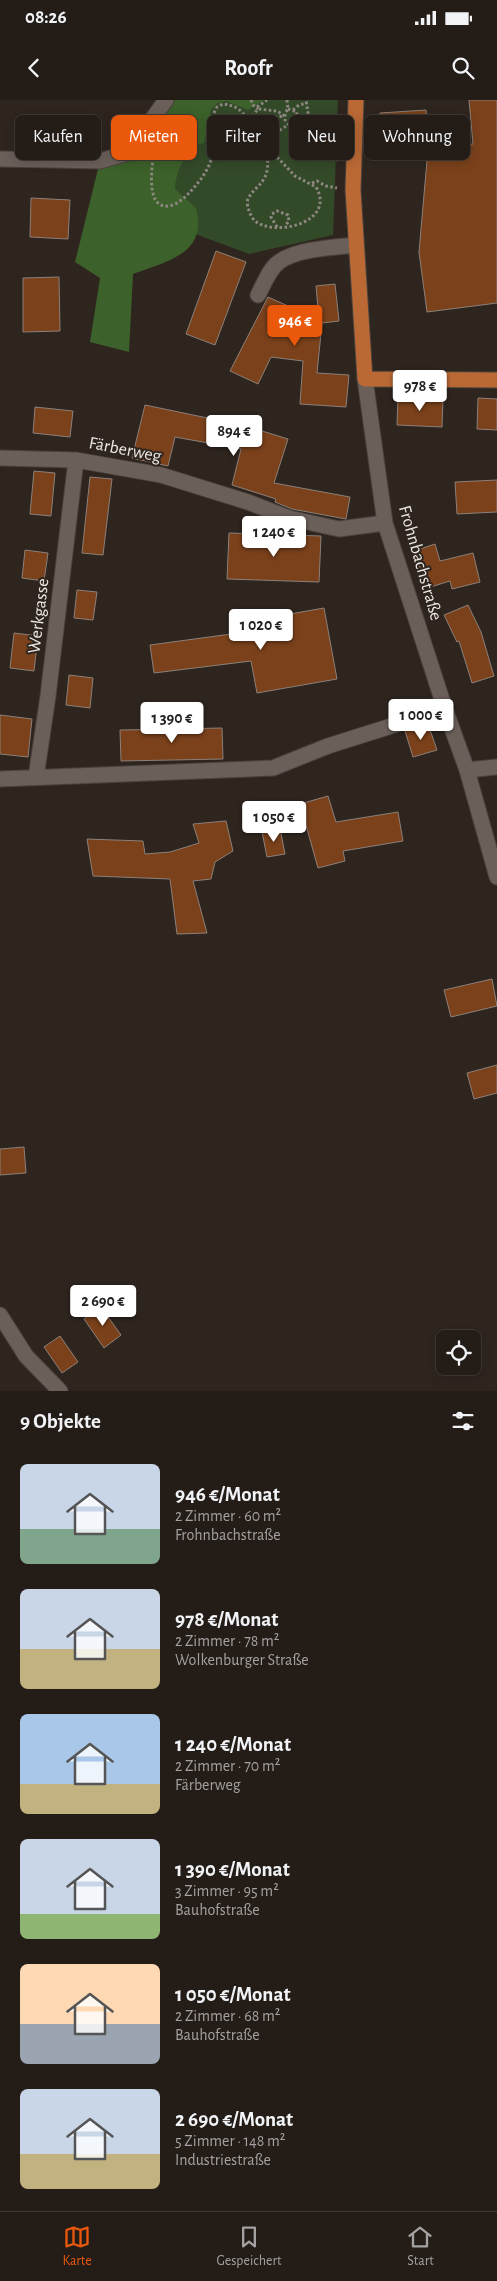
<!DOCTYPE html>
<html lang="de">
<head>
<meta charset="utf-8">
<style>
	body { margin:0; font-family:"Alegreya Sans",sans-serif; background:#2f2924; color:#f1f3f6; height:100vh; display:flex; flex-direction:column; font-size:19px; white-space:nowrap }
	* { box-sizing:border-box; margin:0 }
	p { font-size:16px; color:#a3a1a1 }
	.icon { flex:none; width:28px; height:28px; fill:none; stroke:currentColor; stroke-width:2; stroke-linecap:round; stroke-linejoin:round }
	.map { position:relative; height:1291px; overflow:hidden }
	.sheet { display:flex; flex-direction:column; background:#231c17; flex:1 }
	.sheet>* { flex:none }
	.guide { position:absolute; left:15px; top:15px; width:468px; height:45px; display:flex; gap:10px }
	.tools { position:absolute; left:436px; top:1230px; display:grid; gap:10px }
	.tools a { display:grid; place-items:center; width:45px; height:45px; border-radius:8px; background:#231c17; box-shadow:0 2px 12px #0003,0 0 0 1px #403a36; font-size:25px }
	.price { position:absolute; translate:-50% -42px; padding:0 11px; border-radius:5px; background:#fff; color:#222; font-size:16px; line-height:32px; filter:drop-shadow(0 1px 2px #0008) }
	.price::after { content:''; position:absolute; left:50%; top:30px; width:15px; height:11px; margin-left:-8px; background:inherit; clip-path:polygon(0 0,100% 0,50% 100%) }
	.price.active { background:#ea580c; color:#fff }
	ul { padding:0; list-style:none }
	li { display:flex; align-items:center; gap:15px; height:125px; padding:0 20px }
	li span { display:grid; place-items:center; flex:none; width:140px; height:100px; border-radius:8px; color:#555 }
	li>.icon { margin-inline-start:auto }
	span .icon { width:60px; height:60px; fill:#fffc; stroke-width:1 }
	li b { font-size:21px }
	h2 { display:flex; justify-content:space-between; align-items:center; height:60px; padding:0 20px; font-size:21px }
	.pill { padding:0 18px; border-radius:8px; background:#231c17; box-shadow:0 2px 12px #0003,0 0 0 1px #403a36; font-size:18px; line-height:45px }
	.pill.active { background:#ea580c; color:#fff }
	.status { display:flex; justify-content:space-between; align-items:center; height:35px; padding:0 25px; background:#231c17; direction:ltr }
	.status svg { height:14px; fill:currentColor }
	header { display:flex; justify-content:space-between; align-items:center; height:65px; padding:0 20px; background:#231c17; font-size:22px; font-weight:700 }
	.tabs { display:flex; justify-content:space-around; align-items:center; height:70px; border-top:1px solid #403a36; background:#231c17; font-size:14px; color:#a3a1a1 }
	.tabs a { display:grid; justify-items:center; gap:2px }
	.tabs .active { color:#ea580c }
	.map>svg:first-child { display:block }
	.green { fill:#334a29 }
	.forest { fill:#3c612a }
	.building { fill:#7a411b; stroke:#8c8079 }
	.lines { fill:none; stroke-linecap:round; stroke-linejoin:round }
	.minor-casing { stroke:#4a423d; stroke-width:17 }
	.major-casing { stroke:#4a423d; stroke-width:17 }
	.path { stroke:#8f8782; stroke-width:3; stroke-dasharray:2.5 2.5; stroke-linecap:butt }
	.minor { stroke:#6b5f59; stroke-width:15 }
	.major { stroke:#ba6935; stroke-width:15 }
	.labels { text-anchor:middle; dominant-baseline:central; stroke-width:4; stroke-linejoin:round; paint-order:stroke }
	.street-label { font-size:18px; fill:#ede7e3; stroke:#2f251f }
</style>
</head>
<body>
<div class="status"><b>08:26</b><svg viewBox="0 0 49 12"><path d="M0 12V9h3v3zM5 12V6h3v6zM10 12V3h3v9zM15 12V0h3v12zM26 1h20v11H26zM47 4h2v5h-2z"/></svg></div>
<header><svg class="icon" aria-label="back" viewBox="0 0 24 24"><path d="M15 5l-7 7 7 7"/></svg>Roofr<svg class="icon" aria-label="search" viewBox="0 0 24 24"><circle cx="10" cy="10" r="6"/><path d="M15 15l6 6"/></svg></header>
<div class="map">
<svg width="497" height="1291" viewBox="0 0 497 1291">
	<rect width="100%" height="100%" fill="#2f251f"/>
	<path class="green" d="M176,0H338L333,135L249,154L158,120Z"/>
	<path class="forest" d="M166,0H264L248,10L227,1L217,3L211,10L204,43L193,46C184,58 175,73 175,89L196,108C208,154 167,161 133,174L129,252L90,242L100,178L75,162L100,61L128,53Z"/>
	<path class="building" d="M469,0H497V203L427,212L419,152L428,49L473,44Z
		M426,10L428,38L382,40L380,13Z
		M31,98L70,100L68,139L30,137Z
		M216,151L246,162L215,245L186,234Z
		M59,177L60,231L23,232V178Z
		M335,184L339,221L322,223L317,273L349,275L346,307L300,304L303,261L271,257L258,284L230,271L268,197L288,206L318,208L316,186Z
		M398,296L443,299L442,327L397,325Z
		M478,298L497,299V330L477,329Z
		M145,305L246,326L288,339L274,383L350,397L346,419L292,409L275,402L276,399L232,385L241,349L175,337L168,366L132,358Z
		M35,307L73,311L70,337L33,333Z
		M34,371L55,373L51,416L30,414Z
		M90,377L112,379L103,455L82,453Z
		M497,380V412L457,414L455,382Z
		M229,433L321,436L319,482L227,479Z
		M435,444L440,461L473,453L480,482L452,489L450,481L427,488L414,451Z
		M25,450L48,453L44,481L22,478Z
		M77,490L97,492L93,520L74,518Z
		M468,505L481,532L494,576L472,583L459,541L457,542L444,515Z
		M324,508L337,579L257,593L251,561L154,573L150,545L246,532L245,522Z
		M14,533L38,536L34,571L10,568Z
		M69,575L93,578L90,608L66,605Z
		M0,615L32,619L28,657L0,654Z
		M428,624L437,650L413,657L405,631Z
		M222,628L223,659L121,661L120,630Z
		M328,696L336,722L398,712L403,741L343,751L345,761L318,768L300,704Z
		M226,721L233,751L215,762L211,779L193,781L207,833L177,834L170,779L93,776L87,739L143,741L145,754L170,752L199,743L193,724Z
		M280,728L285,754L267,757L262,732Z
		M492,879L497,906L451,917L444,890Z
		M497,965V993L474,999L467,973Z
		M24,1047L26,1073L0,1075V1049Z
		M101,1207L121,1235L104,1248L84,1219Z
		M60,1236L78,1262L62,1273L44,1247Z"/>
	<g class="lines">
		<g class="minor-casing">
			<path id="minor" d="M0,59L100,61L128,53L166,0
				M258,195C264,184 269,169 279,162C296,149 335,147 356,145
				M365,279L385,423L445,609L467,670L497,777
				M0,358L76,360L161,375L248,402L289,418L339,429L385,423
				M467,670L497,667
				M36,677L48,596L76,360
				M0,679L273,668L328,646L445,609
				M0,1215L26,1256L60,1291"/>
		</g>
		<g class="major-casing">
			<path id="major" d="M356,0L353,90L365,279L497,280"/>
		</g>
		<path class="path" d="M251,0L253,5L258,9
			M287,0L288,9L285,13V20C292,27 294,37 303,44L308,42L310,25L306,0
			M257,7L267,0
			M293,10L299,5L307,3
			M249,20L258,9L277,11L285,16
			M296,21L301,29L297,38
			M250,22L284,16
			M261,37C276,36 283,26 296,21L297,12L288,9
			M307,43L320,56L338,60
			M154,44L156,46C152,59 144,109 168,106C177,105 184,98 190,92C200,81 209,70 212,56C215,40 208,21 217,7L223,4C242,6 245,16 254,30C256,34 259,35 262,39C268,49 270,66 265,77C260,87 250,91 247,102C248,109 250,115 254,120C273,138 337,123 316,87L295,76L278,58H267
			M312,83L317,81L326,86L337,88
			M277,127L271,117L272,114L277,111L288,115L289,121L285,126"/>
		<use href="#minor" class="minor"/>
		<use href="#major" class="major"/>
	</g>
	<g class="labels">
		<g class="street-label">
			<text transform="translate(125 350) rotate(11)">Färberweg</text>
			<text transform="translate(420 463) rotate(74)">Frohnbachstraße</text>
			<text transform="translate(39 516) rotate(-83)">Werkgasse</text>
		</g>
	</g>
</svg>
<div class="tools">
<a><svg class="icon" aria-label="locate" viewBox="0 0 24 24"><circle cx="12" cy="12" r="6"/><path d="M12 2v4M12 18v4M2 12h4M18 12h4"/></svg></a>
</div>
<b class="price active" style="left:295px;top:247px">946 €</b>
<b class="price" style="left:420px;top:312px">978 €</b>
<b class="price" style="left:234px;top:357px">894 €</b>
<b class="price" style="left:274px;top:458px">1 240 €</b>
<b class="price" style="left:261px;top:551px">1 020 €</b>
<b class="price" style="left:421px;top:641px">1 000 €</b>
<b class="price" style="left:172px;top:644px">1 390 €</b>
<b class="price" style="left:274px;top:743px">1 050 €</b>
<b class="price" style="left:103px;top:1227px">2 690 €</b>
<div class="guide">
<a class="pill">Kaufen</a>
<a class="pill active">Mieten</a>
<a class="pill">Filter</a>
<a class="pill">Neu</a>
<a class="pill">Wohnung</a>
</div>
</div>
<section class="sheet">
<h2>9 Objekte<svg class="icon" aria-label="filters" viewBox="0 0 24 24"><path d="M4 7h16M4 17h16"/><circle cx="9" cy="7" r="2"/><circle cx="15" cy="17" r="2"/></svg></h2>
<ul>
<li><span style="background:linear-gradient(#c9d6e8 65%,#7fa58c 0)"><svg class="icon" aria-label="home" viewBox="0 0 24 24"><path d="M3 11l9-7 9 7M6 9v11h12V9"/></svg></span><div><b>946 €/Monat</b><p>2 Zimmer · 60 m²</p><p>Frohnbachstraße</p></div></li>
<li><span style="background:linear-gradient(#c9d6e8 60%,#c2b280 0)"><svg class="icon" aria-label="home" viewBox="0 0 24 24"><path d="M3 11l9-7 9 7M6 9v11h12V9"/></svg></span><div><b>978 €/Monat</b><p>2 Zimmer · 78 m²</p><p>Wolkenburger Straße</p></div></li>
<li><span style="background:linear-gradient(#a9c7e8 70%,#c2b280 0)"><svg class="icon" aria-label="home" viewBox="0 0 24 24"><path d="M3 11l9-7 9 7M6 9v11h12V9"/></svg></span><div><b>1 240 €/Monat</b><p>2 Zimmer · 70 m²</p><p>Färberweg</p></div></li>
<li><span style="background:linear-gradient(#c9d6e8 75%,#8fb573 0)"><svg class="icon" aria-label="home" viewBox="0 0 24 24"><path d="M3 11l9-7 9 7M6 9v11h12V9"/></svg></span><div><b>1 390 €/Monat</b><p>3 Zimmer · 95 m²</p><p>Bauhofstraße</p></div></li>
<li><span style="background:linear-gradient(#ffd9b3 60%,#9aa5b1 0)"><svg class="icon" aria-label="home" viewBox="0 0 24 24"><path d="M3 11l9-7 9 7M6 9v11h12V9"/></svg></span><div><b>1 050 €/Monat</b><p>2 Zimmer · 68 m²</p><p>Bauhofstraße</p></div></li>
<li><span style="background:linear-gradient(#c9d6e8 65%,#c2b280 0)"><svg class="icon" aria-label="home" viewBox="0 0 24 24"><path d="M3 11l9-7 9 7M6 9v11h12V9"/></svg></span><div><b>2 690 €/Monat</b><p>5 Zimmer · 148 m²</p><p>Industriestraße</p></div></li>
</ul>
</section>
<nav class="tabs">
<a class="active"><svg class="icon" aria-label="map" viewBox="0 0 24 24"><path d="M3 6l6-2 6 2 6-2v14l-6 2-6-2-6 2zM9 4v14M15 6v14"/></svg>Karte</a>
<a><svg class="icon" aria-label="saved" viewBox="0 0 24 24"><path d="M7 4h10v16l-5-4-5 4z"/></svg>Gespeichert</a>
<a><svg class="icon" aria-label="home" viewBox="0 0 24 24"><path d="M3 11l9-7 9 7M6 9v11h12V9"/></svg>Start</a>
</nav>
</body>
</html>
